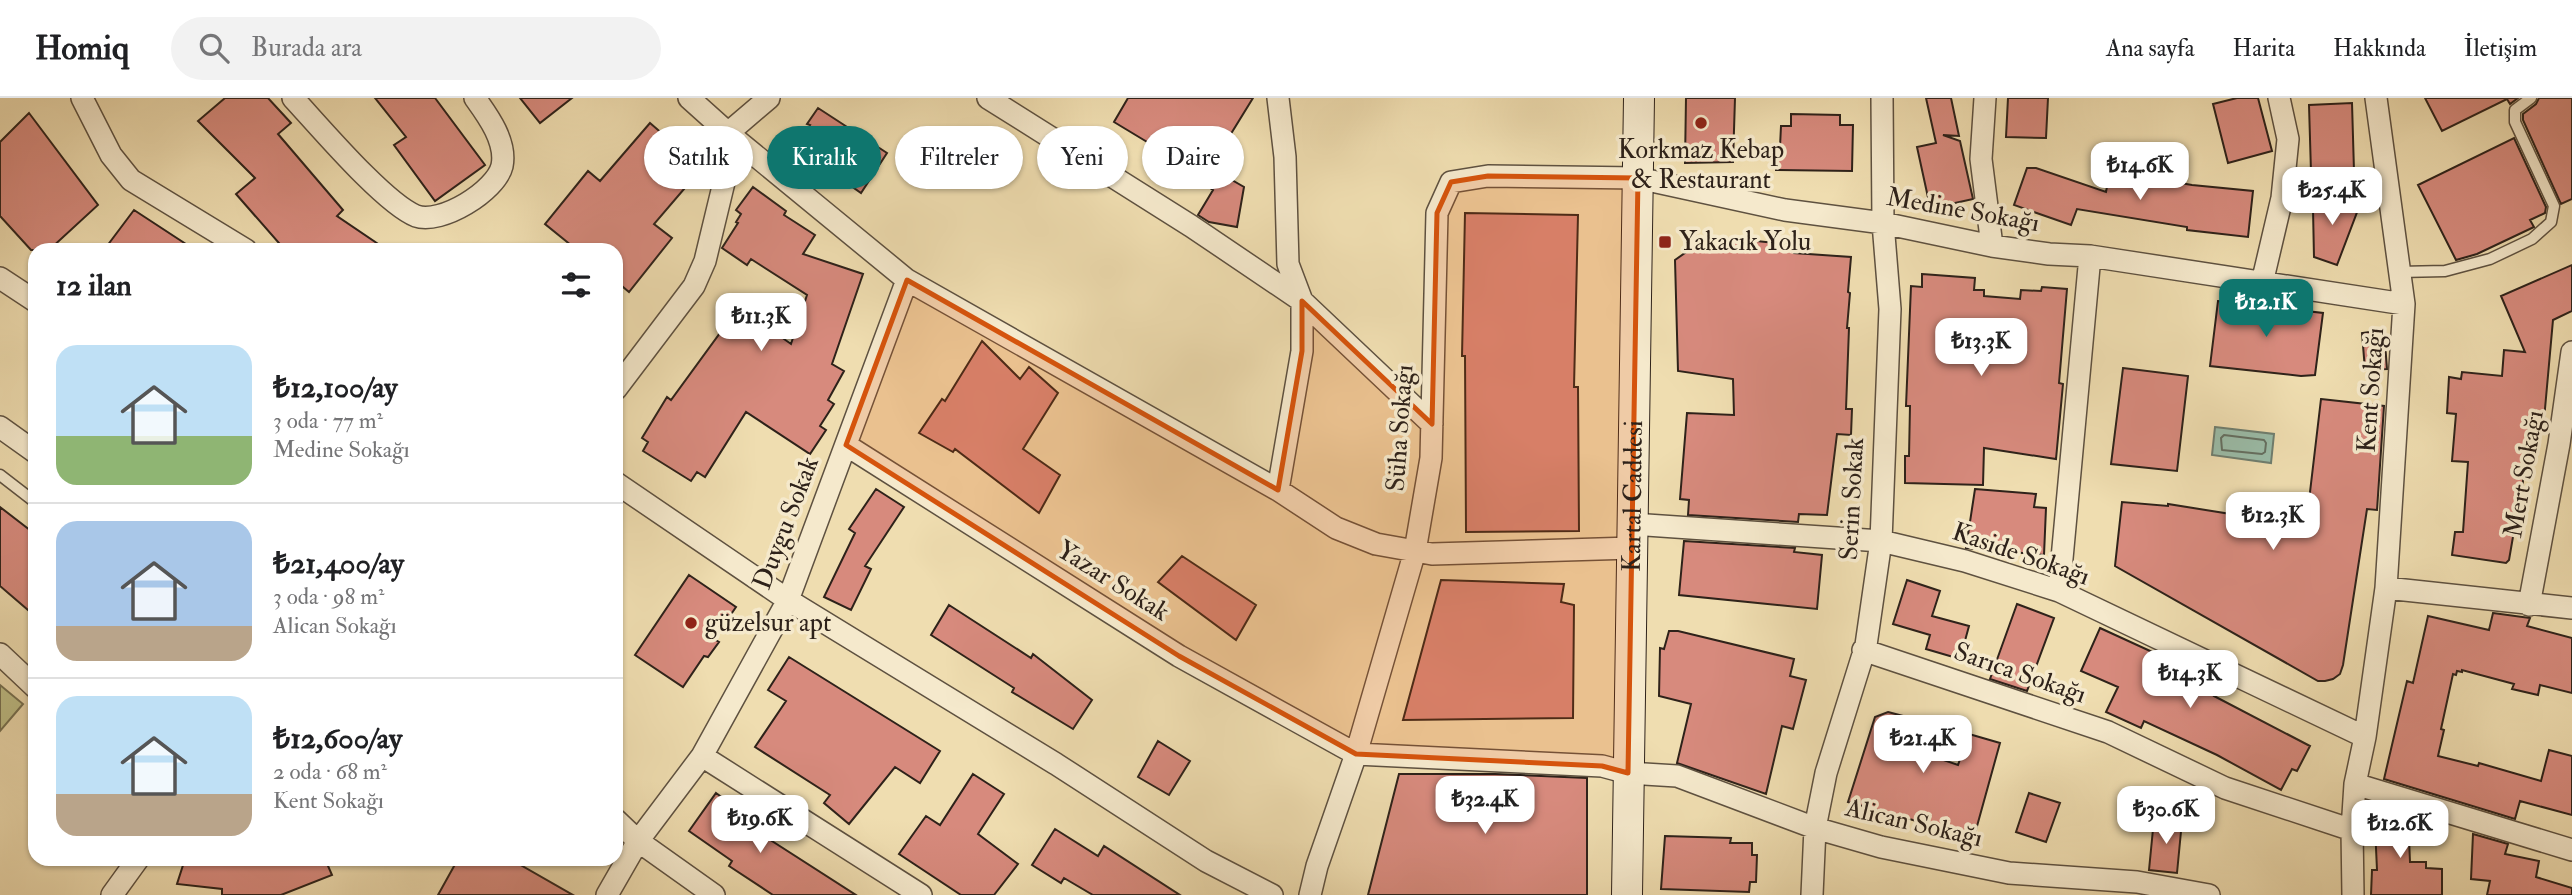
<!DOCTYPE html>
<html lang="tr">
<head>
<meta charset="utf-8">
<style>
	body { margin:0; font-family:"IM FELL Double Pica",serif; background:#f2f2f2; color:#202124; height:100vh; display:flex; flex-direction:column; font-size:26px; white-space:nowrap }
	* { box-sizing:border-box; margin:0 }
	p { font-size:23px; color:#757577 }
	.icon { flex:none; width:38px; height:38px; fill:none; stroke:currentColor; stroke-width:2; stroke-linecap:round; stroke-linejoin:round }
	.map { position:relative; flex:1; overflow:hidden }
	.panel { position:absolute; left:28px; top:145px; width:595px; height:623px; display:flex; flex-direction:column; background:#fff; border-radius:21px; box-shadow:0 2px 5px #0004 }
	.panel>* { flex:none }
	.top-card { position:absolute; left:644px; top:28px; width:665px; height:63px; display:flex; gap:14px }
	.price { position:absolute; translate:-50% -60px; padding:0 16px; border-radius:14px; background:#fff; color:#222; font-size:23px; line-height:46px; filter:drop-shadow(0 2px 4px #0008) }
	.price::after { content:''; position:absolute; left:50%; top:42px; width:21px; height:16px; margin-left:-10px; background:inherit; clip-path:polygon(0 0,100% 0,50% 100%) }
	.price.current { background:#0f766e; color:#fff }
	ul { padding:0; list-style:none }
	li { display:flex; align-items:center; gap:21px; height:175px; padding:0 28px }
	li+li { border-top:2px solid #e0e0e0 }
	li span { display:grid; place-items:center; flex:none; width:196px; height:140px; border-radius:21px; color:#555 }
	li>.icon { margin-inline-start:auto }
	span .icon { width:84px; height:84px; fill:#fffc; stroke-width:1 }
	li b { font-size:30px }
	h2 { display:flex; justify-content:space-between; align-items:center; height:84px; padding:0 28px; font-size:30px }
	.pill { padding:0 24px; border-radius:32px; background:#fff; box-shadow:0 2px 5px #0004; font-size:24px; line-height:63px }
	.pill.current { background:#0f766e; color:#fff }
	header { display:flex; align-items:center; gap:42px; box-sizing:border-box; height:98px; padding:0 35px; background:#fff; border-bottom:2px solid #e0e0e0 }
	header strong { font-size:33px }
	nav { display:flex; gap:38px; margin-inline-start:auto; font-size:24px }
	.search { width:490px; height:63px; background:#f2f2f2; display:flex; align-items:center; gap:18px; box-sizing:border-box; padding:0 24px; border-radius:38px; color:#757577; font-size:26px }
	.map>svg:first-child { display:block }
	.green { fill:#bfbf87; stroke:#767050; stroke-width:2 }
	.water { fill:#9abca8; stroke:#6f7e6f; stroke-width:2 }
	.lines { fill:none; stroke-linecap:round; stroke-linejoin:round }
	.shore { stroke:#646f61; stroke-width:2 }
	.building { fill:#d78a7d; stroke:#2e221a; stroke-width:2 }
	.lane-casing { stroke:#5e5140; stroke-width:13 }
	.street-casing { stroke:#5e5140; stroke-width:24 }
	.secondary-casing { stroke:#2e221a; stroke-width:32 }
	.lane { stroke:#f5e9cc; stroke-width:10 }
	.street { stroke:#f5e9cc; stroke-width:21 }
	.secondary { stroke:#f5e9cc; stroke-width:30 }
	.marked { fill:#d5540d; fill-opacity:0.2; stroke:#d5540d; stroke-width:5; stroke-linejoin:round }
	.poi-dot { fill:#8f2418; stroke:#f5e9cc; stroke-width:2.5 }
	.labels { text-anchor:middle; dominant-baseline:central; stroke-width:7; stroke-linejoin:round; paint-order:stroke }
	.poi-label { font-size:26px; fill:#2e221a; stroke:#f5e9cc; text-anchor:start }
	.street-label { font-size:26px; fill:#2e221a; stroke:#f5e9cc }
</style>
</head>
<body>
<header>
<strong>Homiq</strong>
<div class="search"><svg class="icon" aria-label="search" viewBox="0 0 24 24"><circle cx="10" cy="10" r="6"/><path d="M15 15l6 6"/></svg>Burada ara</div>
<nav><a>Ana sayfa</a><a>Harita</a><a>Hakkında</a><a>İletişim</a></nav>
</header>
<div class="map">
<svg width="2572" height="797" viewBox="0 0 2572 797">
	<rect width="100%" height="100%" fill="#efddb0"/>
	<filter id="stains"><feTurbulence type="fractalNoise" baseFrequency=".00286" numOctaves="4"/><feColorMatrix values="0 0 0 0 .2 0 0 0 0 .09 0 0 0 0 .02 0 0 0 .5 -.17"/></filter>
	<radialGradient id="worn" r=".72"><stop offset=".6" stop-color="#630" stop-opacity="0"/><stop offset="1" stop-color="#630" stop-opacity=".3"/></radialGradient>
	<path class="green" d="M0,587L23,606L0,633Z"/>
	<path class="water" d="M2215,329L2274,336L2271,365L2212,357Z"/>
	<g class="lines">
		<path class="shore" d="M2224,337L2264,342L2266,345L2265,354L2262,356L2222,352L2221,340Z"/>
	</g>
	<path class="building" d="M225,0H268L291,25L278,36L343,112L337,118L387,152H285L236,96L255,80L198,23Z
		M375,0H435L485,67L435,103L394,47L406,39Z
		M520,0H572L540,25Z
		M1128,0H1253L1221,52L1229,57L1218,74L1244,89L1237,129L1209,124L1198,117L1213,92L1164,60L1167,56L1114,24Z
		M1686,0H1735L1733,64L1685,65Z
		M1926,0H1951L1959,38L1943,37L1960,43L1973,101L1955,105L1929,104L1917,49L1936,45Z
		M2008,0H2048L2046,40L2006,39Z
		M2237,0H2258L2272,53L2228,65L2213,6Z
		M2425,0H2518L2510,6L2507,1L2442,33Z
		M2539,0H2572V101L2561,106L2523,22V16L2536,6Z
		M2352,5L2354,73L2311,74L2309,7Z
		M818,10L887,55L861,95L844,83L841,87L793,52L810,27L807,26Z
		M29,15L98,107L49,152H31L0,118V44Z
		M1791,16L1840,17V27H1853L1852,73L1776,72V49H1780L1781,28H1791Z
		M650,25L702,70L654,126L672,140L629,194L616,183V152H577L545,126L588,73L600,83Z
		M2514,40L2546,109L2545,115L2530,122L2534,129L2477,156L2456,162L2418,87Z
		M2027,70H2036L2106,94L2110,73L2192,87L2253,93L2248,139L2187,132V129L2077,111L2071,127L2014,107Z
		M753,89L786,113L784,117L815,137L803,156L863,176L832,266L844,273L828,302L834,306L820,328L826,332L810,356L746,314L705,379L697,374L691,383L643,353L648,344L642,340L667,299L671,302L739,209L791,246L807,197L751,161L747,167L722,150L738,125L736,124L741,116L736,112Z
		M2319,94L2359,109L2337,167L2314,159L2313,111Z
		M134,112L195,152H104Z
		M1465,115L1578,117L1574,289H1578L1579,433L1466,434L1465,258H1462Z
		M1709,138L1794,147V155L1851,159L1848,194L1850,195L1847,230H1849L1846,311H1852L1851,337L1837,336L1827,417L1799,416L1798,424L1688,417L1689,402L1680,401L1687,315L1734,317L1733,281L1678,273L1675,162Z
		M2572,167V213L2553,222L2543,333L2528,332L2518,434L2514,433L2509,462L2506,465L2452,457L2455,434H2463L2468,364L2452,363L2456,316L2447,315L2449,279L2461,281L2462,274L2502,278L2504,252L2525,254L2501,198Z
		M1922,176L1975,180L1974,192H1984V198L2020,201L2021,192L2041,193L2042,189L2067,191L2059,285L2063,286L2056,361L1984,350L1983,387L1905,385V358H1909L1910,308H1906L1911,188L1922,189Z
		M2218,203L2323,215L2315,277L2301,278L2210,268Z
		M2384,232L2387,271L2365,272L2362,235Z
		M982,243L1020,281L1029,269L1058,295L1023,351L1060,377L1039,415L955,351L953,354L919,335L942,301L945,303Z
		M2123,270L2188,278L2177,373L2111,366Z
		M2321,301L2384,308L2377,412L2367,411L2343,567L2340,576L2333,581L2325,583H2318L2115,468L2122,404L2168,408V406L2306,428Z
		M876,391L904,409L865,468L871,471L851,512L824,499L855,435L849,431Z
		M1975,391L2036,396L2034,409L2046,410L2044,457L1966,450Z
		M0,409L35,436V518L0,488Z
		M1684,443L1795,450L1794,454L1822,457L1817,511L1679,497Z
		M1182,458L1256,507L1236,542L1158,484Z
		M689,477L736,509L714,541L719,544L708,559L704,558L683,589L635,557Z
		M1441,482L1564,486L1561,504L1574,507L1573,620L1403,622Z
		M1907,482L1940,493L1932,518L1969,528L1960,561L1926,551L1930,537L1893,526Z
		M2017,506L2054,520L2027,593L1990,581Z
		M949,507L1031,560L1033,556L1092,602L1073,631L1012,594L1014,590L931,537Z
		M2493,515L2530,520L2527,528L2572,540V595L2540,587L2538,597L2512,591L2514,586L2462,572V574L2457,573L2456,577L2453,576L2441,631L2444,632L2438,658L2478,668L2479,665L2541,683L2549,652L2572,658V717L2520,703L2515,721L2384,681L2407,583L2413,585L2428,518L2489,532Z
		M2100,530L2172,563L2168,571L2217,593L2214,598L2310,648L2297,673L2292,671L2281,692L2217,657L2144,623L2141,630L2106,614L2118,589L2081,573Z
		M1669,533H1678L1794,561L1790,578L1806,582L1793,631L1782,628L1766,696L1677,665L1691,606L1659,598L1660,550L1664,551Z
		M789,559L940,653L920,685L895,669L849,726L824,705L830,697L755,649L786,603L768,592Z
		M1888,614L1941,628L1932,658L1958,667L1969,636L2000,645L1974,739L1848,704L1875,619Z
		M1158,643L1190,663L1169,697L1138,679Z
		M973,676L1004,696L978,736L1018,766L994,797H961L899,756L926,718L940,727Z
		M1399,676H1495L1587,680V797H1368Z
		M716,695L738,711L733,718L856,797H773L729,768L732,763L689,733Z
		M2029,695L2060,705L2046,744L2016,734Z
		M2374,706L2408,716L2410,764H2426V770L2442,771V797H2371L2372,772H2377Z
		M2154,721L2182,723L2177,775L2149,772Z
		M1055,731L1098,758L1104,748L1180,797H1093L1064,780L1061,785L1032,767Z
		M2473,736L2508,746L2505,756L2539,763L2536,779L2572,790V797H2487L2490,783L2471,781Z
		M1665,738L1731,740L1730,745H1752V757H1757L1756,784H1750L1749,794L1661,791Z
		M185,761H325L332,777L281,797H222V791L177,786Z
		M458,761H510L573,797H438Z"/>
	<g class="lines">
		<g class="lane-casing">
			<path id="lane" d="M2399,174L2445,173L2490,161L2532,141L2551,124L2554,108L2515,24V12L2531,0
				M0,377L35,404"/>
		</g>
		<g class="street-casing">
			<path id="street" d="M82,0L111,57L131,82L246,152
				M293,0C319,28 384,105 416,118C441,127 496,93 502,68C507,44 488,18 475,0
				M689,0L728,35L907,182L1278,392L1302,253V203L1288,166L1285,59L1278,0
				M988,0L1191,128L1302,203L1432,326
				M1985,0L1981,61L1992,148
				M0,180L35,203
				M2262,185L2282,100L2288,41L2279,0
				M616,291L694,188L705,163L726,76L728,35L769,0
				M0,329L35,354
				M846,347L1179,558L1356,656L1602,668L1628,675L1677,678L1815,730L1881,749L2009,775L2137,784L2209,797
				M616,385L788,502L1056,666L1206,763L1272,797
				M1278,392L1336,430L1376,446L1432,456L1632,450
				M1632,426L1881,443L1965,463L2059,493L2365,639
				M2386,490L2572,510
				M2059,493L2090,158
				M2529,507L2559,346L2572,254
				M1863,552L2108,634L2225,690L2352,732
				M0,556L35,589
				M702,658L921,797
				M2355,686L2572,752
				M616,722L638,743L714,797
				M112,797L138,761
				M607,797L638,743L702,658L788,502L907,182
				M1310,797L1317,768L1356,656L1415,453L1431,360L1437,115L1451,84L1488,78L1638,80L1785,112L1883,125L1992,148L2049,156L2090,158L2404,206
				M1812,797L1815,730L1826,675L1866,547L1881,443L1890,211L1883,125L1882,0
				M2353,797L2352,732L2355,686L2365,639L2386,490L2404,206L2376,0"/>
		</g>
		<g class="secondary-casing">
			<g id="secondary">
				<path id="s1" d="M1627,797L1639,0"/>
			</g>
		</g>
		<use href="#lane" class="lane"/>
		<use href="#street" class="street"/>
		<use href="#secondary" class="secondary"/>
	</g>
	<path class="marked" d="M1488,78L1638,80L1628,675L1602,668L1356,656L1179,558L846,347L907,182L1278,392L1302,253V203L1432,326L1437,115L1451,84Z"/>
	<g class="poi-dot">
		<circle cx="1701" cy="25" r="7"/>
		<rect x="1658" y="137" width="14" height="14" rx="3.5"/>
		<circle cx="691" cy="525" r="7"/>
	</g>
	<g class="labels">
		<g class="poi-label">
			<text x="1701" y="52" text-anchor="middle">Korkmaz Kebap<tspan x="1701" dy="30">&amp; Restaurant</tspan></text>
			<text x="1679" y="144">Yakacık Yolu</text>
			<text x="705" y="525">güzelsur apt</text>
		</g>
		<g class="street-label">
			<text transform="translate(1963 112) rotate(10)">Medine Sokağı</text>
			<text transform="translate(2371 292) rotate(-86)">Kent Sokağı</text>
			<text transform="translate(1400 330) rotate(-86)">Süha Sokağı</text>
			<text transform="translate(2524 376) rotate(-80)">Mert Sokağı</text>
			<text stroke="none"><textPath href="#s1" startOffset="399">Kartal Caddesi</textPath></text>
			<text transform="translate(1852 401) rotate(-87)">Serin Sokak</text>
			<text transform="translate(786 425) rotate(-69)">Duygu Sokak</text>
			<text transform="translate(2021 456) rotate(19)">Kaside Sokağı</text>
			<text transform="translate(1113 483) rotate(32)">Yazar Sokak</text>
			<text transform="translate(2020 575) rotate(19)">Sarıca Sokağı</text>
			<text transform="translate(1914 725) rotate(13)">Alican Sokağı</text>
		</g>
	</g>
	<rect width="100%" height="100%" filter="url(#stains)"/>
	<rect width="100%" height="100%" fill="url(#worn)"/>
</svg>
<b class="price" style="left:2140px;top:104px">₺14.6K</b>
<b class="price" style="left:2332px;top:129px">₺25.4K</b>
<b class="price current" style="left:2266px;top:241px">₺12.1K</b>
<b class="price" style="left:761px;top:255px">₺11.3K</b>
<b class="price" style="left:1981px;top:280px">₺13.3K</b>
<b class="price" style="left:2273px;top:454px">₺12.3K</b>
<b class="price" style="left:2190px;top:612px">₺14.3K</b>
<b class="price" style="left:1923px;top:677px">₺21.4K</b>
<b class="price" style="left:1485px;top:738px">₺32.4K</b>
<b class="price" style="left:2166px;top:748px">₺30.6K</b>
<b class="price" style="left:760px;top:757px">₺19.6K</b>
<b class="price" style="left:2400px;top:762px">₺12.6K</b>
<div class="top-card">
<a class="pill">Satılık</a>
<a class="pill current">Kiralık</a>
<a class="pill">Filtreler</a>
<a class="pill">Yeni</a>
<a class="pill">Daire</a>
</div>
<section class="panel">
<h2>12 ilan<svg class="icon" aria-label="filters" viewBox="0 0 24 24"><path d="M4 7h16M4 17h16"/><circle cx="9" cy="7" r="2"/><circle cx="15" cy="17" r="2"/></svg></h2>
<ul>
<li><span style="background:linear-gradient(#bfe0f5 65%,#8fb573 0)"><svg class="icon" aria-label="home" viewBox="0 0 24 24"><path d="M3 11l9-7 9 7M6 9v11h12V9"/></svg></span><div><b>₺12,100/ay</b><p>3 oda · 77 m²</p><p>Medine Sokağı</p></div></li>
<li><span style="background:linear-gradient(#a9c7e8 75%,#b9a48a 0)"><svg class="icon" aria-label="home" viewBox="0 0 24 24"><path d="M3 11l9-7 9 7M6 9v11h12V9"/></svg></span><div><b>₺21,400/ay</b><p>3 oda · 98 m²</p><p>Alican Sokağı</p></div></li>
<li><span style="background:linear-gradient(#bfe0f5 70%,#b9a48a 0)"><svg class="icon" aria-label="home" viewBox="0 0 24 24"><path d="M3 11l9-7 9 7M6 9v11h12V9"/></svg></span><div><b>₺12,600/ay</b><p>2 oda · 68 m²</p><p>Kent Sokağı</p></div></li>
</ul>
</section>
</div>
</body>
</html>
